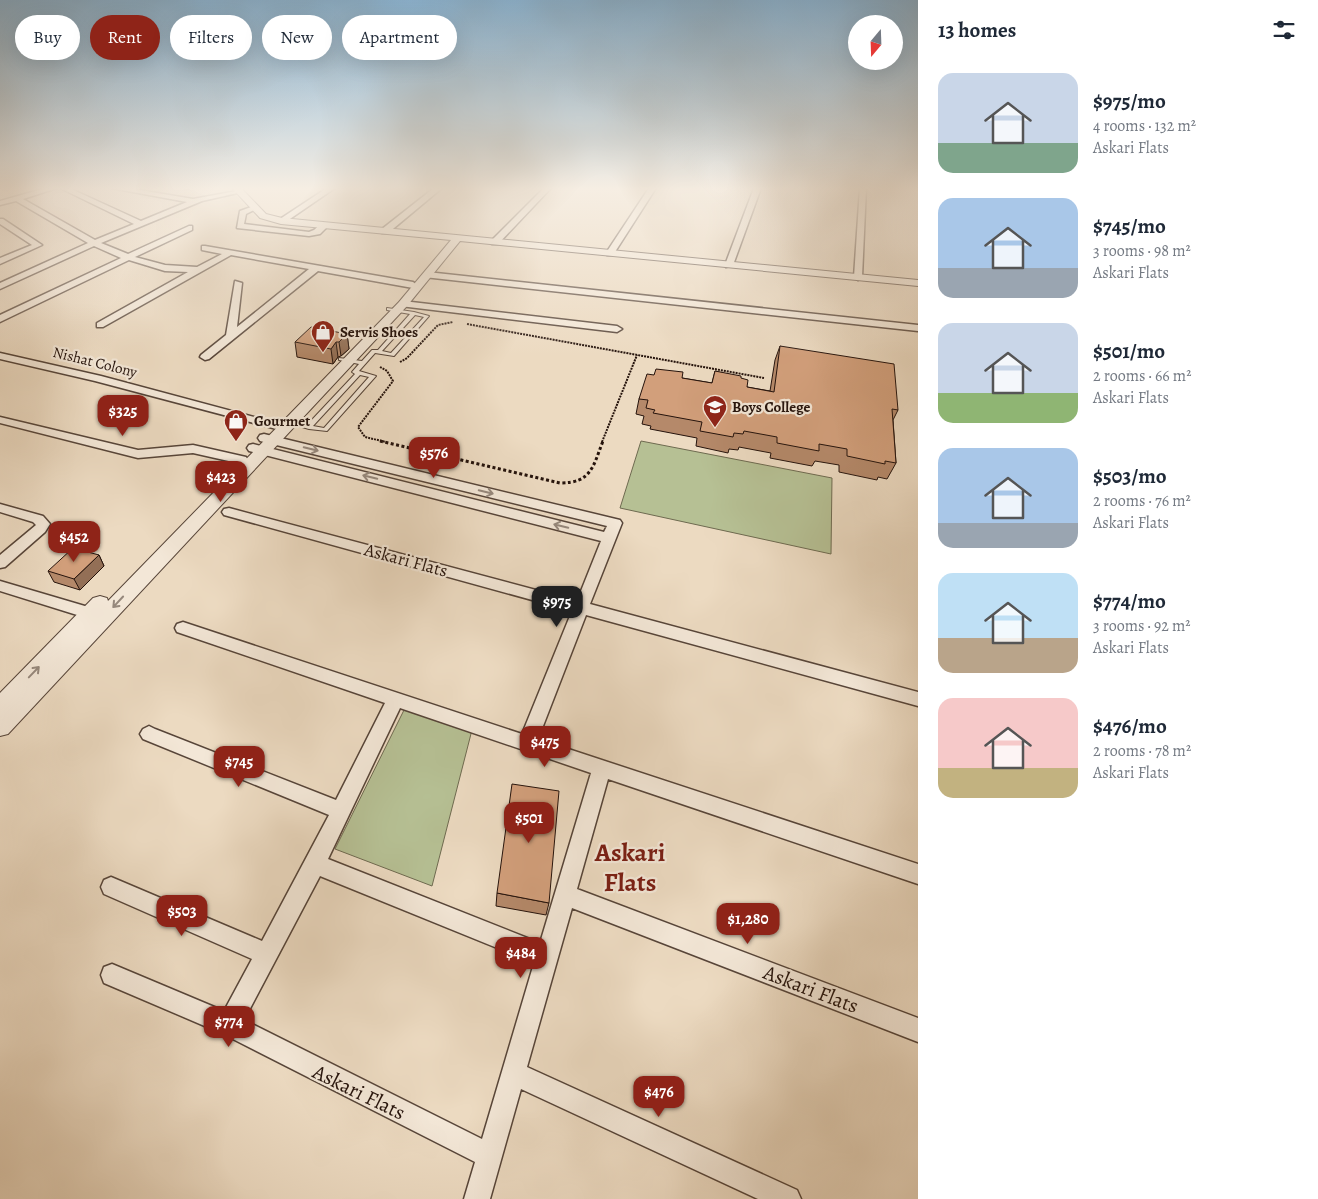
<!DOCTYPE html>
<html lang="en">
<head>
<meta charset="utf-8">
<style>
	body { margin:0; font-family:Alegreya,serif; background:#f2f2f3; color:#1f2937; height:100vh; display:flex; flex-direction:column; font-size:19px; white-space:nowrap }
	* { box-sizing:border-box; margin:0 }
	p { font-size:16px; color:#747a83 }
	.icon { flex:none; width:28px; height:28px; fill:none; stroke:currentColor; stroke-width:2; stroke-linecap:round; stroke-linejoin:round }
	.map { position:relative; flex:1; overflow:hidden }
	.details { display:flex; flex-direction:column; background:#fff; width:400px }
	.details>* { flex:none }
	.top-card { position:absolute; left:15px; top:15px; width:475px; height:45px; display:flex; gap:10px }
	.needle { width:32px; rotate:199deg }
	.controls { position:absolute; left:848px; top:15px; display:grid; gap:10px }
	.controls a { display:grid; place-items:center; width:55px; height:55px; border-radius:50%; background:#fff; box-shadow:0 5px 20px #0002; font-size:25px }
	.price { position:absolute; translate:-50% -42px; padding:0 11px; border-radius:10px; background:#8f2418; color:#fff; font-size:16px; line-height:32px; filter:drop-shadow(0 1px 2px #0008) }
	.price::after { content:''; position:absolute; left:50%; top:30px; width:15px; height:11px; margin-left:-8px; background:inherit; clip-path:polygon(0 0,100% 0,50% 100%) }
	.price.selected { background:#222; color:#fff }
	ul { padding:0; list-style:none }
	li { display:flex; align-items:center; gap:15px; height:125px; padding:0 20px }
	li span { display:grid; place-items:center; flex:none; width:140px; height:100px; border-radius:15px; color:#555 }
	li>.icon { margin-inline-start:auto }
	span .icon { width:60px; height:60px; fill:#fffc; stroke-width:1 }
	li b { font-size:21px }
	h2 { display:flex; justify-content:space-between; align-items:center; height:60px; padding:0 20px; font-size:21px }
	.pill { padding:0 18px; border-radius:22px; background:#fff; box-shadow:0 5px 20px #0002; font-size:18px; line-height:45px }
	.pill.selected { background:#8f2418; color:#fff }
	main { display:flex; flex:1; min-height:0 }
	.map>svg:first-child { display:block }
	.green { fill:#b6c094; stroke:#6e6a50 }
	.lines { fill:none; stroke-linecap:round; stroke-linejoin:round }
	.service-casing { stroke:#574539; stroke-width:2 }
	.minor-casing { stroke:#574539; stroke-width:3 }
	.tertiary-casing { stroke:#574539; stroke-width:2 }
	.path-far1 { stroke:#25130c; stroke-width:2; stroke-dasharray:2 1; stroke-linecap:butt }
	.path { stroke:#25130c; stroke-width:3; stroke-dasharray:3 2.5; stroke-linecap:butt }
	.service { fill:#f3e7d7; fill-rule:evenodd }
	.minor { fill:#f3e7d7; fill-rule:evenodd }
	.tertiary { fill:#f3e7d7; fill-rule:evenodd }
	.wall { fill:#b5896a; stroke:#25130c }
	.shaded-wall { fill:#936f56; stroke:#25130c }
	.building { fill:#d29f7b; stroke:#25130c }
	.oneway { stroke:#96887c }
	.labels { text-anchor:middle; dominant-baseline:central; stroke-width:4.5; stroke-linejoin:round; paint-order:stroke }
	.far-poi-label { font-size:15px; font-weight:bold; fill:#25130c; stroke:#f3e7d7; text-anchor:start }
	.far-street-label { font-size:15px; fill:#25130c; stroke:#f3e7d7 }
	.street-label { font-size:18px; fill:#25130c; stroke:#f3e7d7 }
	.near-street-label { font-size:21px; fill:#25130c; stroke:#f3e7d7 }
	.near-district-label { font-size:26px; font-weight:bold; fill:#7a1f14; stroke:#f3e7d7 }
</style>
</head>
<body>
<main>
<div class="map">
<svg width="918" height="1199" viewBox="0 0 918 1199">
	<rect width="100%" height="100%" fill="#ecdac1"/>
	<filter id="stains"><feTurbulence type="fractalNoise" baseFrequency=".004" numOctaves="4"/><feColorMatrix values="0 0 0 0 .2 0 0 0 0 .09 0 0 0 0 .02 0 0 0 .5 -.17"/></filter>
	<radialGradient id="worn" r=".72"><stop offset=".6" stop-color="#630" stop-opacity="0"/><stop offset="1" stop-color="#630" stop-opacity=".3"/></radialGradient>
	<path class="green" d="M641,441L832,478L831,554L620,508Z
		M407,704L473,726L432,886L335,849Z"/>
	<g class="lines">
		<g class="service-casing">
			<path id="service" d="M387,308L414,312L429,316L394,356L375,353L359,371L376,376L327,431L309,429L288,423V421L290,420L308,424L355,374L352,372L359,364L339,360V358L362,361L372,350H378L410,314L387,310ZM415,315L424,317L391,353L382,351ZM360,375L369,377L324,428L313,426Z"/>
		</g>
		<g class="minor-casing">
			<path id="minor" d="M46,188H57L23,199L95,240L134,224L60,188H69L141,221L187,202L111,188H128L193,199L242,190V192L202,201L101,243L128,254L189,226H192V230L135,257L165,265L197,267L222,254L202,250V246H205L413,282L417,285L413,288L318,271L209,359L205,360L200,357L201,355L226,335L235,281L242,283L237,327L309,269L231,255L103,327H97V323L188,272L165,271L129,260L0,322V315L121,258L94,246L0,289V283L88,243L16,201L0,205V201Z
				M327,188H335L284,223L277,221Z
				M434,188H442L388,233H382V229Z
				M544,188H551L498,244H492V240Z
				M649,188H656L613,255H607L606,253Z
				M754,188H761L733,265L726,267L725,265Z
				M860,188H866L862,277L858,280L854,277Z
				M254,206L258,208L246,214L244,224L309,232L314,230L322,223L329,225L320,234L309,236L237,228L240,211Z
				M0,219H3L42,245L0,264V258L32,245L0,224Z
				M427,272L918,325V331L424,277L423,275Z
				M403,301L617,326L622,329L617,332L400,306V302Z
				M0,353L101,376L288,426L290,428L284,431L95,381L0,359Z
				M0,417L138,450L193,445L246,457L248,460L242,464L193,453L138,458L0,423Z
				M264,434L620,520L622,523L590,604L918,692V706L586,615L538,739L918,864V884L608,779L577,889L918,1018V1042L572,908L527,1067L797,1190L801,1199H758L521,1089L490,1199H464L475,1162L221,1033L104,983L101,975L104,967L112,964L224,1011L252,959L104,894L101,887L104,880L111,877L262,941L329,815L143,739L140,734L143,729L149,726L155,729L336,800L385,703L177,632L175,628L177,624L183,622L189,624L522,734L572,611L224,515L222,512L224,509L229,508L577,601L601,541L249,451L247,448L249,445L253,444L604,532L607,526L260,441L258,438L260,435ZM400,708L591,773L540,943L328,859ZM320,876L534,963L482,1139L244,1020Z
				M0,504L43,516L50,524L45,532L5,567L0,568V555L36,525L33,522L0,512Z
				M0,581L95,609L98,613L95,617L90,619L0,591Z"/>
		</g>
		<g class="tertiary-casing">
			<path id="tertiary" d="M232,188H241L266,214L282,218L918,280V286L460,241L407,306L8,734L0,736V693L93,598L100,596L107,598L108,601L399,302L451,240L281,224L260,218Z"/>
		</g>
		<path class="path-far1" d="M467,324L764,378
			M400,362L407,358L438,325L453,322
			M380,367L387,371L393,381L358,427L365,437L386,442
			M602,442L637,355"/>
		<path class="path" d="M380,441L560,483C592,483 593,466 603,441"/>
		<use href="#service" class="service"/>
		<use href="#minor" class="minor"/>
		<use href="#tertiary" class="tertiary"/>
	</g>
	<path class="wall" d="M347,334L349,349L341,356L338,357L333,364L297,357L295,342Z
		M780,346L898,410L893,420L896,463L887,479L878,477L877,480L839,472V465L815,461L812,466L770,458L771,453L739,447L738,450L729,449L728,453L696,446L697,438L650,429L651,426L642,424L644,416L636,414L639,399L654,375L682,378L712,383L715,371L741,378L747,387L770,391L775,360Z
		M99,555L104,566L80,590L54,582L48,571Z
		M497,893L549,903L546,915L496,906Z"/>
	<path class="shaded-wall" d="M347,334L349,349L341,356L339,342Z
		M336,342L338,357L333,364L331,349Z
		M99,555L104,566L80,590L74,579Z"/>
	<path class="building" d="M311,327L347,334L339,342H336L331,349L295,342Z
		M780,346L894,364L898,410L892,409L896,463L885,461V464L847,456V449L819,444V451L777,443V437L744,431L743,434L734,433L733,437L700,431L702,422L653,413L655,410L646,408L648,400L639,399L647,374L654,375L656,369L683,372L682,378L712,383L715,371L741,376V378L748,380L747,387L774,392Z
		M73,548L99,555L74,579L48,571Z
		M512,784L559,791L549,903L497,893Z"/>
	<defs><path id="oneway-shaft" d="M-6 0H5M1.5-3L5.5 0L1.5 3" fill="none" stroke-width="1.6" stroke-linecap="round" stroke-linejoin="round" transform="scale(1.25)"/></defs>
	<g class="oneway">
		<use href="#oneway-shaft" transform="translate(311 449) rotate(14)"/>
		<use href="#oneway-shaft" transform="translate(370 477) rotate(-166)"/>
		<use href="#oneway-shaft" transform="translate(486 492) rotate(14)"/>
		<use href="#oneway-shaft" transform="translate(561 526) rotate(-166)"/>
		<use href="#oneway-shaft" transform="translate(118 602) rotate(133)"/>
		<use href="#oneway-shaft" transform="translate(34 672) rotate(-46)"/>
	</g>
	<linearGradient id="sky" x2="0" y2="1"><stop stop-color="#8ab6d7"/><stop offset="0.53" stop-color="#f6eee3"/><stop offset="1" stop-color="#f6eee3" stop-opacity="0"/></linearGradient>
	<rect width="918" height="356" fill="url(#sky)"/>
	<defs>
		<g id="shop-pin" transform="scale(1.25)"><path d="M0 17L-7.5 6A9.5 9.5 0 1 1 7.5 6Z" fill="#8f2418" stroke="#f3e7d7"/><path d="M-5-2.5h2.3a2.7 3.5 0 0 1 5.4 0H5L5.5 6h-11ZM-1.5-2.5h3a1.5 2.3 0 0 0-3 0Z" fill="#fff"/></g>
		<g id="school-pin" transform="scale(1.25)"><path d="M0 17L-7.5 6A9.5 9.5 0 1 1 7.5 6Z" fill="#8f2418" stroke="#f3e7d7"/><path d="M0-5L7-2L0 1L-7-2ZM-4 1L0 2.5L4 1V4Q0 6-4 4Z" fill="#fff"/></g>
	</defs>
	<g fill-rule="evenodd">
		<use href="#shop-pin" x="323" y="332"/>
		<use href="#school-pin" x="715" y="407"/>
		<use href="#shop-pin" x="236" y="421"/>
	</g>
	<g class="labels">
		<g class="far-poi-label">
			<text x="340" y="332">Servis Shoes</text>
			<text x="732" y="407">Boys College</text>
			<text x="254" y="421">Gourmet</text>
		</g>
		<g class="far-street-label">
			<text transform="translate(95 362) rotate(14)">Nishat Colony</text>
		</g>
		<g class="street-label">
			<text transform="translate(406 560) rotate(15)">Askari Flats</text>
		</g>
		<g class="near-street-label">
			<text transform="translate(811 989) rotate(21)">Askari Flats</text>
			<text transform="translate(359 1092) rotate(26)">Askari Flats</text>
		</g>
		<g class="near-district-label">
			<text x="630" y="852">Askari<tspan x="630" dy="30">Flats</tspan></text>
		</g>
	</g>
	<rect width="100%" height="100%" filter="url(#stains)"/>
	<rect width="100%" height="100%" fill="url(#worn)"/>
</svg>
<div class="controls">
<a><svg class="needle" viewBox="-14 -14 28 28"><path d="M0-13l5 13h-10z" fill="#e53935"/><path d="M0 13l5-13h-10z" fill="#747a83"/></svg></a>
</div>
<b class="price" style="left:123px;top:437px">$325</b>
<b class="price" style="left:434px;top:479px">$576</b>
<b class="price" style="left:221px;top:503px">$423</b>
<b class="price" style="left:74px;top:563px">$452</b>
<b class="price selected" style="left:557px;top:628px">$975</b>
<b class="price" style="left:545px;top:768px">$475</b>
<b class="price" style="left:239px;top:788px">$745</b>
<b class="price" style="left:529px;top:844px">$501</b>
<b class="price" style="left:182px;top:937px">$503</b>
<b class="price" style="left:748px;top:945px">$1,280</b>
<b class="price" style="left:521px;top:979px">$484</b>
<b class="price" style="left:229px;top:1048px">$774</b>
<b class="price" style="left:659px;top:1118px">$476</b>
<div class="top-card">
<a class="pill">Buy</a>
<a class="pill selected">Rent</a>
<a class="pill">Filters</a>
<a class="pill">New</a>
<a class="pill">Apartment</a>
</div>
</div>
<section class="details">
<h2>13 homes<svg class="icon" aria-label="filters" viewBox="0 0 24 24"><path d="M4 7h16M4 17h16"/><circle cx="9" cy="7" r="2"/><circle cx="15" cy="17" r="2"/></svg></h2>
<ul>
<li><span style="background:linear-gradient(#c9d6e8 70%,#7fa58c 0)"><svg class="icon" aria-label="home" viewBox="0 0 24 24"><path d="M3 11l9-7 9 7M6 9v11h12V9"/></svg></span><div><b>$975/mo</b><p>4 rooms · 132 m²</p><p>Askari Flats</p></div></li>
<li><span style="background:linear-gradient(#a9c7e8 70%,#9aa5b1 0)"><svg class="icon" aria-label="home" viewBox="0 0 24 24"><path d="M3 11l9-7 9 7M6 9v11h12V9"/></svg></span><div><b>$745/mo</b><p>3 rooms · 98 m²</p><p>Askari Flats</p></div></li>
<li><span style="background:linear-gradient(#c9d6e8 70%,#8fb573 0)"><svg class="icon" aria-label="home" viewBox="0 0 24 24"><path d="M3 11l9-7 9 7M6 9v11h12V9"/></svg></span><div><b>$501/mo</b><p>2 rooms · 66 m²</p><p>Askari Flats</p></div></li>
<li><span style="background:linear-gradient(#a9c7e8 75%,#9aa5b1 0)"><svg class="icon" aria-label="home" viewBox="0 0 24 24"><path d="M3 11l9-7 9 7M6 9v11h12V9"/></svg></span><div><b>$503/mo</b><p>2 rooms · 76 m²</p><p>Askari Flats</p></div></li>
<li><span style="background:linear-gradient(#bfe0f5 65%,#b9a48a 0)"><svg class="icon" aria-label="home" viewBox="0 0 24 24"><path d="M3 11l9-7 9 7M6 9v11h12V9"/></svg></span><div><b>$774/mo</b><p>3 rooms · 92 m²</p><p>Askari Flats</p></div></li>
<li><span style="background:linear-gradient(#f6c9c9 70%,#c2b280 0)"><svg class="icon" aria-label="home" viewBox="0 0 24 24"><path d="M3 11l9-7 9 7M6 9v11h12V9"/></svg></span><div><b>$476/mo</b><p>2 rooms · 78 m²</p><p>Askari Flats</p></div></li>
</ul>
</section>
</main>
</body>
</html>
